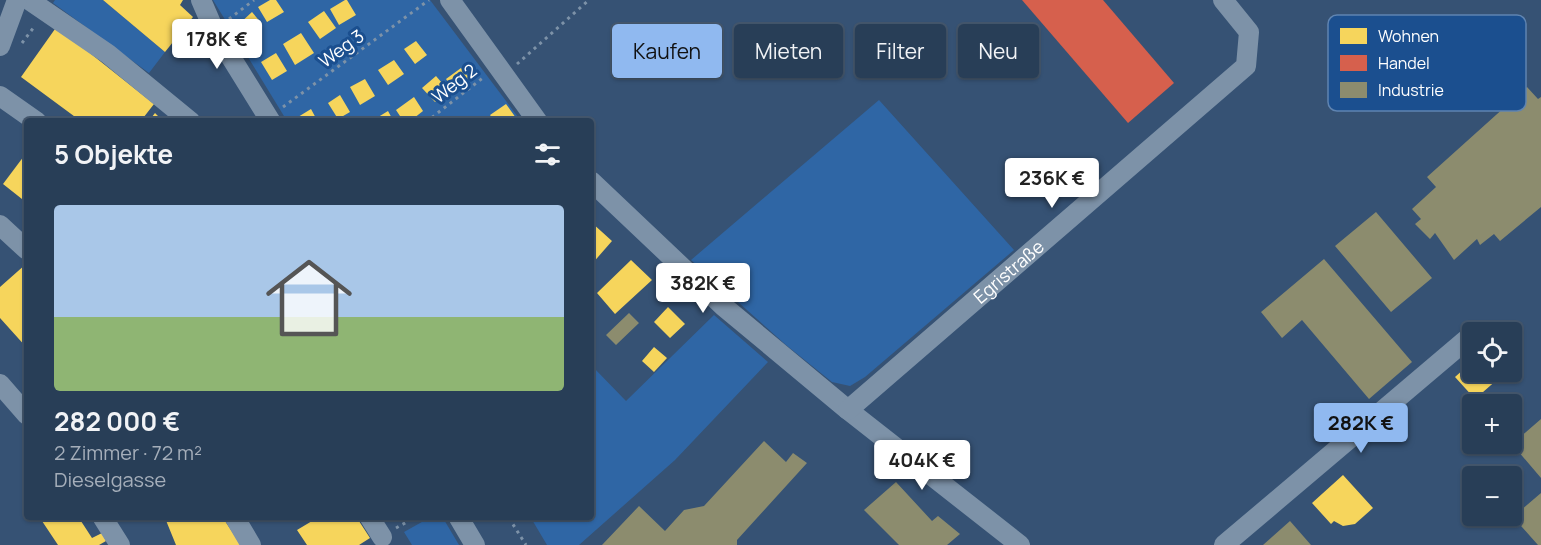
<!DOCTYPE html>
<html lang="de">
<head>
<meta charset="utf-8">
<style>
	body { margin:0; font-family:Manrope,sans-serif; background:#344961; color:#f1f3f6; height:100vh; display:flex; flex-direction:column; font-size:22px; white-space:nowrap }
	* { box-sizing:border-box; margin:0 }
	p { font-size:20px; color:#a5aeba }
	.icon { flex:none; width:33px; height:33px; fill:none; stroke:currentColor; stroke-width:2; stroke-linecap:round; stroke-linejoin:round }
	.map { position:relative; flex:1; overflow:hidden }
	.details { position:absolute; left:24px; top:118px; width:570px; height:402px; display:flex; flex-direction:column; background:#283e57; border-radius:6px; box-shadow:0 2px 4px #0004,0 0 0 2px #44576d }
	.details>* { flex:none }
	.top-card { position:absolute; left:612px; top:24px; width:570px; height:54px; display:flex; gap:12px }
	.fabs { position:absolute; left:1462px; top:322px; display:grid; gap:12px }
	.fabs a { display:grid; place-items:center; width:60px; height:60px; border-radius:6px; background:#283e57; box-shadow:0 2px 4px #0004,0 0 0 2px #44576d; font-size:30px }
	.price { position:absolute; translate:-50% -51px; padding:0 14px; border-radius:6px; background:#fff; color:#222; font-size:20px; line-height:39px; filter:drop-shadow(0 2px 3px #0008) }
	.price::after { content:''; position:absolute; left:50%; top:36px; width:18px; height:14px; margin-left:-9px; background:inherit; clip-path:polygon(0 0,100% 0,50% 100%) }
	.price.selected { background:#90b9f0; color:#111 }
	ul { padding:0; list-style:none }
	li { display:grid; align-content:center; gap:12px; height:318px; padding:0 30px }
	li+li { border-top:2px solid #44576d }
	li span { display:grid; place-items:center; height:186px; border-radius:6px; color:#555 }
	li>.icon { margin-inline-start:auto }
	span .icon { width:108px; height:108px; fill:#fffc; stroke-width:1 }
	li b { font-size:26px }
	h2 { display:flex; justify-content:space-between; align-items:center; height:72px; padding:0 30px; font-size:26px }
	.pill { padding:0 21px; border-radius:6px; background:#283e57; box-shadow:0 2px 4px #0004,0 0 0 2px #44576d; font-size:21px; line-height:54px }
	.pill.selected { background:#90b9f0; color:#111 }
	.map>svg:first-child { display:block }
	.green { fill:#2f66a5 }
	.homes { fill:#f6d55c }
	.shops { fill:#d6604d }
	.industry { fill:#8c8c6e }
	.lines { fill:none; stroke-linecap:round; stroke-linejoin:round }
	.path { stroke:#7d92a8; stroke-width:3; stroke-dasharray:3 4.5; stroke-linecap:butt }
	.minor { stroke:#7d92a8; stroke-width:20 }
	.labels { text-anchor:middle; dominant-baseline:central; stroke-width:6; stroke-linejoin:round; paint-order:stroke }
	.street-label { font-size:18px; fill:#fff; stroke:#1b4f8f }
	.key { fill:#1b4f8f; stroke:#5f84b1; stroke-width:1.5 }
	.key-label { font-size:16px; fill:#fff }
</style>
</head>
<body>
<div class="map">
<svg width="1541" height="545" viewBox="0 0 1541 545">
	<rect width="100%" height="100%" fill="#365274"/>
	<path class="green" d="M55,0H103L165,52L149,73L53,3Z
		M213,0H430L521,121H287Z
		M879,100L1014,250L865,377L850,386L832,382L786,345L691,260Z
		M714,315L768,362L675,460L579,545H547L531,518H591V369L593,367L626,401Z
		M429,518H443L459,545H412L404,532Z"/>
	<path class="homes" d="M103,0H183L180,5L193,17L165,52Z
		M270,0H276L284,12L267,22L258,7Z
		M345,0H347L356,15L339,25L330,9Z
		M324,11L336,28L320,39L308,22Z
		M252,12L262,24L249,35L239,24Z
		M55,29L81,46L154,104L140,122H82L21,77Z
		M301,33L314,53L295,65L283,44Z
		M416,41L427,55L415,64L404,49Z
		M276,53L287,71L272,80L261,62Z
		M394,60L404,74L388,85L378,70Z
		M461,68L470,79L454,91L446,79Z
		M436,76L448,90L435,102L422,88Z
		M365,79L375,96L360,105L350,87Z
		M340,95L350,112L338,119L328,103Z
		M414,97L423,111L409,122H404L396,110Z
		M506,104L516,118L512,122H495L490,115Z
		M311,109L318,122H301L298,117Z
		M388,111L394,122H370Z
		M155,113L164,122H148Z
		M27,152V203L3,184Z
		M591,222L612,241L591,265Z
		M631,260L652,280L615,314L597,293Z
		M26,264L27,265V348L0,318V287Z
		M668,307L685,324L670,338L654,322Z
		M654,347L667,358L654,372L642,361Z
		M1473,361V372H1506L1475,399L1455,377Z
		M1343,475L1373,508L1355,524L1343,526L1334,521L1331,524L1312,503Z
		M40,518H79L92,538L102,533L106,541L99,545H58Z
		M165,518H223L241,545H176Z
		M317,518H357L370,538L359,545H307L297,530Z"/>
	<path class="shops" d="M1022,0H1103L1174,83L1128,123Z"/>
	<path class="industry" d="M1527,87L1538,99L1541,97V207L1500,241L1494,234L1480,245L1477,239L1454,260L1435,233L1430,239L1415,224L1421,219L1412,209L1436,187L1427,177Z
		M1376,212L1432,278L1391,312L1335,246Z
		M1324,259L1412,362L1369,399L1302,320L1282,338L1261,312Z
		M629,313L639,323L616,345L606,335Z
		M1541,419V478L1512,444Z
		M764,441L786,462L793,453L807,463L737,540V545H602L639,506L665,531L684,510L704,506Z
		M896,482L932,521L938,516L960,534L947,545H899L864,510Z
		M1541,493V545H1538L1513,517Z
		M1290,521L1311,545H1263Z"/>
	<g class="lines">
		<path class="path" d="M229,19L254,0
			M22,43L34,27
			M517,64L589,0
			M283,107L429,0
			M426,122L484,77
			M509,518L526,545
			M396,528L414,518"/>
		<g class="minor">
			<path d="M29,0L108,54L191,122"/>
			<path d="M201,0L214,30L271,122"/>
			<path d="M450,0L538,122"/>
			<path d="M0,46L17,0"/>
			<path d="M0,96L37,122"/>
			<path d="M591,181L723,306L848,410L1020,545"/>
			<path d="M0,225L27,250"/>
			<path d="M0,384L27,415"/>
			<path id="s1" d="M848,410L1246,66L1249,32L1223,0"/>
			<path d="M103,518L120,545"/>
			<path d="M235,518L251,545"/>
			<path d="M370,518L382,537"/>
			<path d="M459,518L475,545"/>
			<path d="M1224,545L1473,334"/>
		</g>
	</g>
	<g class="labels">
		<g class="street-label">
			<text transform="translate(341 48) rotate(-36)">Weg 3</text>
			<text transform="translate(454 83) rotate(-38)">Weg 2</text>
			<text stroke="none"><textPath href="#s1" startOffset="212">Egristraße</textPath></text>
		</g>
	</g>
	<rect x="1328" y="15" width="198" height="96" rx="9" class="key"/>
	<rect x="1340" y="28" width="27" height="16" fill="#f6d55c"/>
	<rect x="1340" y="55" width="27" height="16" fill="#d6604d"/>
	<rect x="1340" y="82" width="27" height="16" fill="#8c8c6e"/>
	<g class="key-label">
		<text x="1378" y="42">Wohnen</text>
		<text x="1378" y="69">Handel</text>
		<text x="1378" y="96">Industrie</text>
	</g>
</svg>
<div class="fabs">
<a><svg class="icon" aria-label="locate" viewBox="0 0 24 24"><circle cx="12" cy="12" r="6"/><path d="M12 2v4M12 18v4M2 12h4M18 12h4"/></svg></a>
<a>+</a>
<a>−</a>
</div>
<b class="price" style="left:217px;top:70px">178K €</b>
<b class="price" style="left:1052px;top:209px">236K €</b>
<b class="price" style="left:703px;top:314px">382K €</b>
<b class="price selected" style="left:1361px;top:454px">282K €</b>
<b class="price" style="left:922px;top:491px">404K €</b>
<div class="top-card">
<a class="pill selected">Kaufen</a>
<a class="pill">Mieten</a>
<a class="pill">Filter</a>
<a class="pill">Neu</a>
</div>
<section class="details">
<h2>5 Objekte<svg class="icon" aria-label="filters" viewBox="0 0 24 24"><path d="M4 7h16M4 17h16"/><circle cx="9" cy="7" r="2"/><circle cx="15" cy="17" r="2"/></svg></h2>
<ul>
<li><span style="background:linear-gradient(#a9c7e8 60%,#8fb573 0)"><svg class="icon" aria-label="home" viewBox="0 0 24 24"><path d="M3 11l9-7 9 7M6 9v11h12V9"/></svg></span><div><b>282 000 €</b><p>2 Zimmer · 72 m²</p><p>Dieselgasse</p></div></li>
</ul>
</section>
</div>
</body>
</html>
